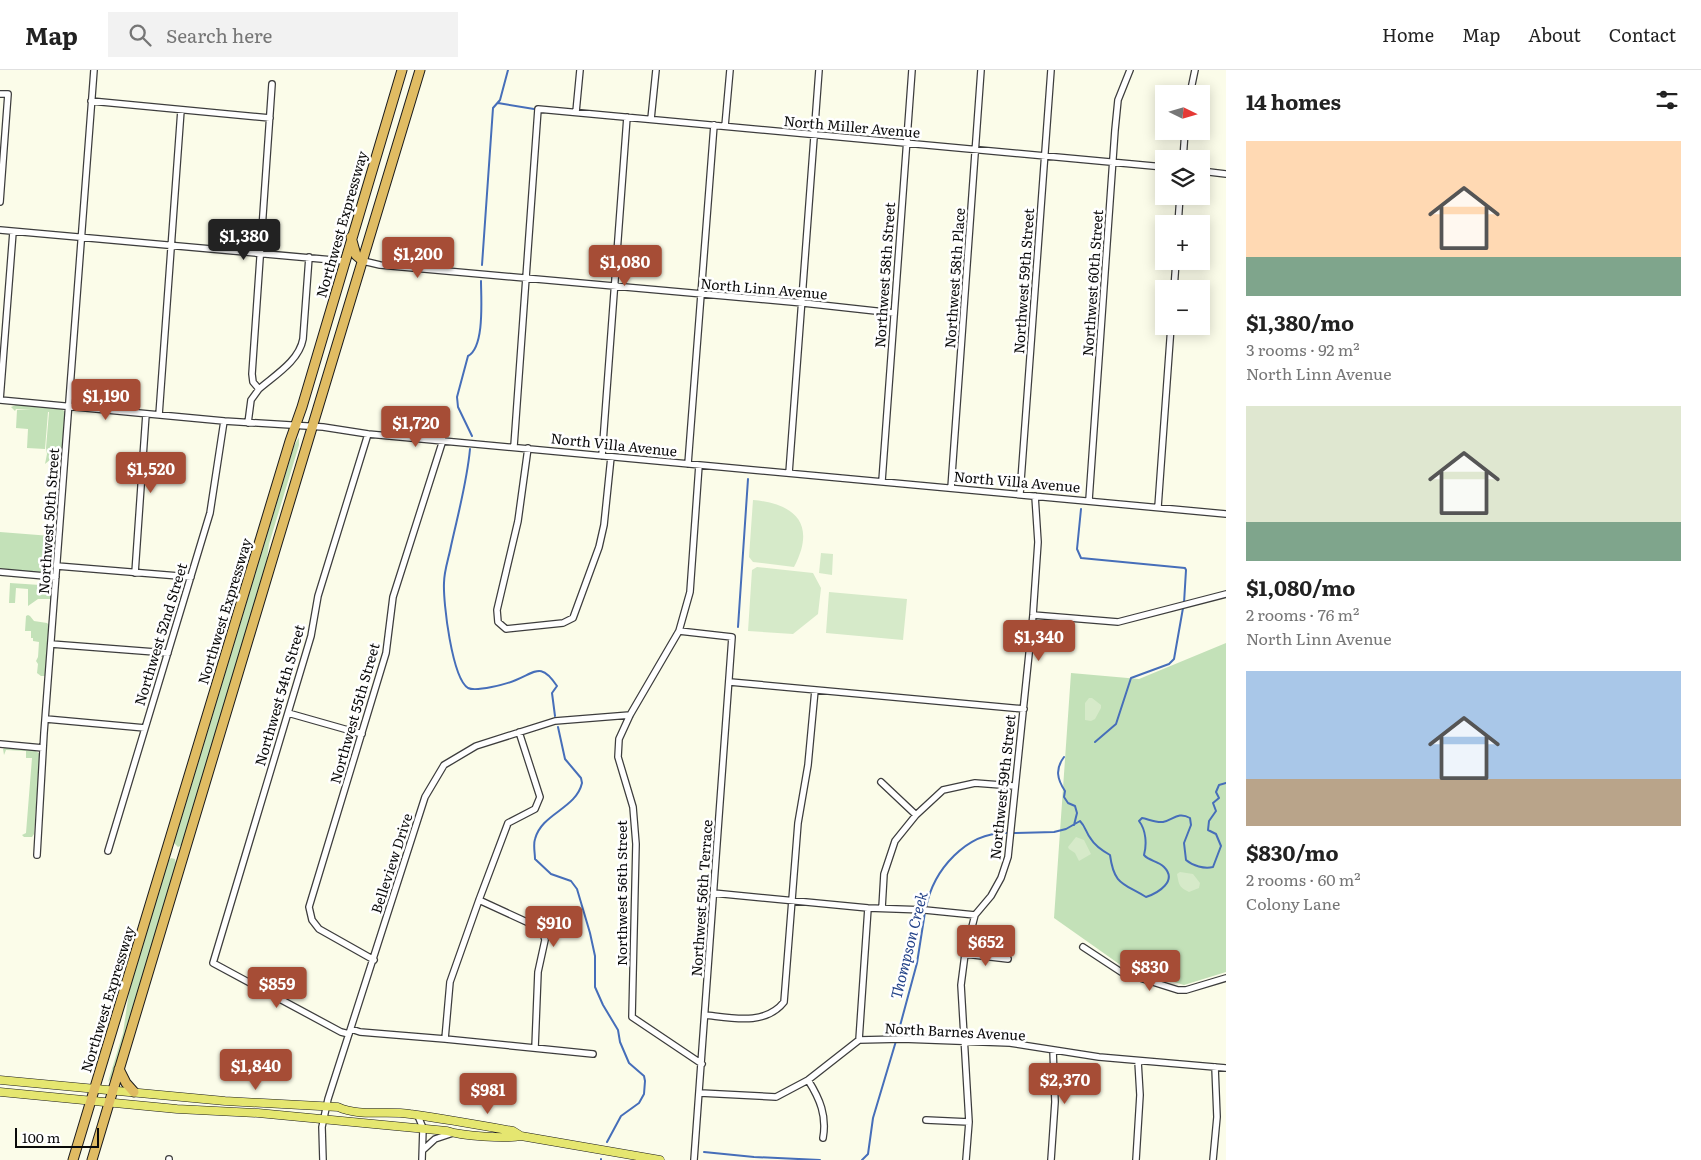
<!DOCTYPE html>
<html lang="en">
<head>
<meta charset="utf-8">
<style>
	body { margin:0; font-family:Literata,serif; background:#f2f2f2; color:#222; height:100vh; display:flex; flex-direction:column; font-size:19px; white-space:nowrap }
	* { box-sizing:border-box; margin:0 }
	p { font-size:16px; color:#767676 }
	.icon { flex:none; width:28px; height:28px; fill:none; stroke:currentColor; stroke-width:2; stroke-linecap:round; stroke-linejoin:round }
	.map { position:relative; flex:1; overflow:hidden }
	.panel { display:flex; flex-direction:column; background:#fff; width:475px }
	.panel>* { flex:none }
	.needle { width:32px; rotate:95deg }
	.controls { position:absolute; left:1155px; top:15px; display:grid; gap:10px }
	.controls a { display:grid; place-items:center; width:55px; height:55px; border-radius:0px; background:#fff; box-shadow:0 2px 12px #0003; font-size:25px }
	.scale { position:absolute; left:15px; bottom:12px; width:84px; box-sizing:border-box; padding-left:5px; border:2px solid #0a0a0a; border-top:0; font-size:14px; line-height:18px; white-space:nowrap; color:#0a0a0a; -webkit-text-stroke:4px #fff; paint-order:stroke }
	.price { position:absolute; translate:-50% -42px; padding:0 11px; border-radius:5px; background:#a64d36; color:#fff; font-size:16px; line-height:32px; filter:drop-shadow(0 1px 2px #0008) }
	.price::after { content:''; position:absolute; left:50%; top:30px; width:15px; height:11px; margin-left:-8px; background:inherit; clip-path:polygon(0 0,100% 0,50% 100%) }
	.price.on { background:#222; color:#fff }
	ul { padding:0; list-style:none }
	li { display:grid; align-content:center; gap:10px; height:265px; padding:0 20px }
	li span { display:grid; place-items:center; height:155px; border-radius:0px; color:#555 }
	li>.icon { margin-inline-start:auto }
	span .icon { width:90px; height:90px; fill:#fffc; stroke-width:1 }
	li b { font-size:21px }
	h2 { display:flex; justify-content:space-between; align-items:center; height:60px; padding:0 20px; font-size:21px }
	header { display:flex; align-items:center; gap:30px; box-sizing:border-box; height:70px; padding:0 25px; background:#fff; border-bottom:1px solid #e0e0e0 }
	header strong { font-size:24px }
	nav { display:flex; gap:28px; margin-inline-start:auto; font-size:18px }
	.search { width:350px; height:45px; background:#f2f2f2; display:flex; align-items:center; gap:12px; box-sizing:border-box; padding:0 18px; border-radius:0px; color:#767676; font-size:19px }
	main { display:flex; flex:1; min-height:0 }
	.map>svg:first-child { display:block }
	.green { fill:#c3e1b8 }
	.pitch { fill:#d6eac9 }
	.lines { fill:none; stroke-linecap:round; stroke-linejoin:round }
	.stream { stroke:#466eb9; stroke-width:2 }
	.minor-casing { stroke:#3d3d3d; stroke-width:8 }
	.major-casing { stroke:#1b1b1b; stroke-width:9 }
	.highway-casing { stroke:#1b1b1b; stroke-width:11 }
	.minor { stroke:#fff; stroke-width:5.5 }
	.major { stroke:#e5e670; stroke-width:8 }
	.highway { stroke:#e0bc63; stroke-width:9 }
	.labels { text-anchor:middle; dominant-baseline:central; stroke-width:5; stroke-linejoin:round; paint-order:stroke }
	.street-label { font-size:14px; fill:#0a0a0a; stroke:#fff }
	.water-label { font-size:15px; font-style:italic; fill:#254489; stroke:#fff }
</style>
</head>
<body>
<header>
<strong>Map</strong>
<div class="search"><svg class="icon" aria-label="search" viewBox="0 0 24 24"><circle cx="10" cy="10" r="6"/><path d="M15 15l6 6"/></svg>Search here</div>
<nav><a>Home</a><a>Map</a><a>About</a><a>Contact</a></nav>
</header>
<main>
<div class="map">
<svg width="1226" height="1090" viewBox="0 0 1226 1090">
	<rect width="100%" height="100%" fill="#fbfce9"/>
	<path class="green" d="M16,335L62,339L65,342L61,388L51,389L45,394L47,384L46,378L49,342H48L45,379L27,378L28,359L16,358L17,340H31L16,339L15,341L11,337Z
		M299,367V375L269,474L266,495L182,775L178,777L174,773L294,376Z
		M0,462L51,466V464L56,465L55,496L48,502L45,503L0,499Z
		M43,510C53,512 52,520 51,529H38L28,536V519L16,518L15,533H9L10,513L40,515Z
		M28,545L30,546L34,551L47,553L49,555L45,606H41L37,603L38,594L36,591L38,587L39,572L33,571V568H31V561H25L26,546Z
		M1226,573V902L1184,915L1122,896L1054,848L1071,603L1139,609Z
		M5,677L33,679L40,684L34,764L32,767H24L22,765L26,763L32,688H26V681L6,680L4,685L3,679Z
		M171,788L175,789L176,793L112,1008L108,1012L123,963L129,922L168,791Z"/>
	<path class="pitch" d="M753,430C797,434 816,455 794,497L753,492L749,487Z
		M821,483L833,484L832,505L819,503Z
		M757,497L813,503L821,518L818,544L793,564L748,561L752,500Z
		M829,522L907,529L903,570L826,563Z
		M1089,628H1092L1101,635V638L1095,649L1091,651L1085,650V633Z
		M1076,767L1084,770L1091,784L1079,791L1075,783L1069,779L1068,777Z
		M1180,802L1193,804L1200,813L1199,818L1189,822C1179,817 1179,815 1177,804Z"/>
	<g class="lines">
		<path class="stream" d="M498,33L534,39
			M482,195L493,38L500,30L508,0
			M472,366L458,337L457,327L468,286C485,277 481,228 481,211
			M470,379C467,412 458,444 451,476C449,487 444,501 444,513C443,532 452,608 468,618C476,622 507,614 516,610C536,602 541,592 557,616L552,623L555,646
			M1081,439L1077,479L1081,488L1185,498L1186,500L1184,533
			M738,557L748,409
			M558,657L565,689L581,708L582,713C576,739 542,743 535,769C533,775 535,783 535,789L551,804L571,811L577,819L590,863L595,886V917L603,935L618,960L620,972L629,993L644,1006L645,1011L644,1024L639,1033L621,1046L607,1072
			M1095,672L1116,654L1131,608L1169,594L1174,589L1183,538
			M1064,687C1055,699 1057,709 1065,721L1064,727L1068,733L1075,736L1077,743L1074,755
			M1013,763L1054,762L1066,759L1080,751C1086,757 1086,763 1091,769C1095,776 1103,781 1110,785C1114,815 1123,813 1146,827C1158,823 1178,811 1164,797C1158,791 1149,791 1144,785C1147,774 1146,760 1139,751L1142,748C1148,749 1156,753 1163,752C1173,750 1178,741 1190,748L1191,755L1184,773L1186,790C1193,796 1204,799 1213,797L1221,776L1216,764L1208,760L1209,751L1216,741L1213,733L1219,728L1216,722L1219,715L1226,713
			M926,838C933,800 967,761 1008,763
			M897,967L917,893L925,842
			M704,1082L754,1087L820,1090
			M601,1090V1089
			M862,1090L868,1084L873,1048L896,971"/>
		<g class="minor-casing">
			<path id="minor" d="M0,24H8L0,132
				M1190,24L1195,0
				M91,31L270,48
				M576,42L580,0
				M651,49L656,0
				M725,56L730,0
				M1183,89L1185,61
				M1201,101L1226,104
				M1178,154L1180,126
				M0,160L344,191
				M363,191L380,195L803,233L894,243
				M1174,219L1176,191
				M259,319C275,305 299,291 303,269L309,187
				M0,330L224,351L323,357L368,364L1226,444
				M0,330L13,162
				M159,345L181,40
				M248,353L251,330L259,319L253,312L252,304L272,14
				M514,376L538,39L1164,97
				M528,378L518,451L497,540L498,552L506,559L563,553L573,548L599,477L604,455L611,387
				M602,386L627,47
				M688,394L714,55
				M699,395L690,522L679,561L630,645L619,669L618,687L633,737L636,774L632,947L702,994
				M789,403L819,0
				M882,411L912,0
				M951,418L981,0
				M1020,424L1051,0
				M1089,430L1115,60L1118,30L1130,0
				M1158,437L1171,256
				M57,496L191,507
				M0,502L56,507
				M135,503L146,344
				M1033,545L1118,552L1226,524
				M679,561L732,567L694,1090
				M51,574L168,583
				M730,612L1024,639
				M288,643L362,664
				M46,649L145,658
				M0,674L43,678
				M881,712L916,745
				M108,781L210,443L224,351
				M37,785L44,663L94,0
				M713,823L868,838L925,840L975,845
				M479,830L542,859L545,870L538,902L535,978
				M882,838L884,804L895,771L916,745L943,720L975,713L1014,716
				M1083,877L1121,902L1178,920H1186L1226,908
				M965,884L1008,889
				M374,890L319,859L312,850L309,837L386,583L393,527L443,370
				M705,945C732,948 765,956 784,932L798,753L808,695L815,620
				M351,959L360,962L445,969L593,984
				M349,964L341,962L213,893L311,566L318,526L368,364
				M445,969L450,912L479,830L508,753L535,739L540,727L519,662
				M859,970L868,838
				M808,1010C820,1029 827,1046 823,1068
				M700,1023L776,1027L808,1010L859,970L902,969L1010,973L1099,987L1226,998
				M418,1046L423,1058L422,1090
				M926,1050L969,1052
				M423,1080L435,1069L453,1063
				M169,1090V1089
				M323,1090L322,1057L328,1029L425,727L444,695L476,676L555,651L630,645
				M966,1090L969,1052L961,915L965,884L975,845L991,826L1001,808L1008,787L1033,545L1038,472L1035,426
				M1051,1090L1055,1032L1053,980
				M1136,1090L1140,1025L1138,991
				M1213,1090L1217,1047L1215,997"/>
		</g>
		<g class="major-casing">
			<path id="major" d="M0,1010L225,1031L338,1037C359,1047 387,1040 410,1044C445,1049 479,1055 513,1061L521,1066
				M0,1022L177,1039L258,1043L447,1061C462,1066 506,1069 521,1066L660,1090"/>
		</g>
		<g class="highway-casing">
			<path id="highway" d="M351,167L356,185L363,191
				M119,999L126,1013L134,1022
				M73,1090L290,371L302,337L402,0
				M92,1090L276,477L420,0"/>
		</g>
		<use href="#minor" class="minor"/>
		<use href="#major" class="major"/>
		<use href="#highway" class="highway"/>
	</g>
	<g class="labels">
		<g class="street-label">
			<text transform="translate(852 56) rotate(5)">North Miller Avenue</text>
			<text transform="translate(341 154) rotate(-74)">Northwest Expressway</text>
			<text transform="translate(884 205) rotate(-86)">Northwest 58th Street</text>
			<text transform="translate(954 208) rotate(-86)">Northwest 58th Place</text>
			<text transform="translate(1023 211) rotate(-86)">Northwest 59th Street</text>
			<text transform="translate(1092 213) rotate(-86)">Northwest 60th Street</text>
			<text transform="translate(764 218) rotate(5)">North Linn Avenue</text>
			<text transform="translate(614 374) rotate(6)">North Villa Avenue</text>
			<text transform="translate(1017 411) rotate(5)">North Villa Avenue</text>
			<text transform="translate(48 451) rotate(-86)">Northwest 50th Street</text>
			<text transform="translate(224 541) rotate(-73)">Northwest Expressway</text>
			<text transform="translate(160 564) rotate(-73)">Northwest 52nd Street</text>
			<text transform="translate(279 625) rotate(-74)">Northwest 54th Street</text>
			<text transform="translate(354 643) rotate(-74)">Northwest 55th Street</text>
			<text transform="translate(1002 717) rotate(-84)">Northwest 59th Street</text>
			<text transform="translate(391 793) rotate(-72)">Belleview Drive</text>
			<text transform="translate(621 823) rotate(-90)">Northwest 56th Street</text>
			<text transform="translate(701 828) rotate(-86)">Northwest 56th Terrace</text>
			<text transform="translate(107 929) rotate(-73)">Northwest Expressway</text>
			<text transform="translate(955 961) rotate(3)">North Barnes Avenue</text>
		</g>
		<g class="water-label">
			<text transform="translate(908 875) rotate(-76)">Thompson Creek</text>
		</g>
	</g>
</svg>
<div class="controls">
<a><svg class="needle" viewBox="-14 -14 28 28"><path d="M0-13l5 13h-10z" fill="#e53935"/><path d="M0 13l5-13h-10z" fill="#767676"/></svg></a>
<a><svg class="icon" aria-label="layers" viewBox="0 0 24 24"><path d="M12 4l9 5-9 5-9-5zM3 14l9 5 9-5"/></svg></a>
<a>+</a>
<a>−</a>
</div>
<div class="scale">100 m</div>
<b class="price on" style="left:244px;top:191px">$1,380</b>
<b class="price" style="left:418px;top:209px">$1,200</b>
<b class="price" style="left:625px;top:217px">$1,080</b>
<b class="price" style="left:106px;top:351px">$1,190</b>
<b class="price" style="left:416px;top:378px">$1,720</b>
<b class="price" style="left:151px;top:424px">$1,520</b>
<b class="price" style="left:1039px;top:592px">$1,340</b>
<b class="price" style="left:554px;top:878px">$910</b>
<b class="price" style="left:986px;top:897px">$652</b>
<b class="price" style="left:1150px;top:922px">$830</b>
<b class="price" style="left:277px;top:939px">$859</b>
<b class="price" style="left:256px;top:1021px">$1,840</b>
<b class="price" style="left:1065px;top:1035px">$2,370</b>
<b class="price" style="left:488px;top:1045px">$981</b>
</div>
<section class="panel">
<h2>14 homes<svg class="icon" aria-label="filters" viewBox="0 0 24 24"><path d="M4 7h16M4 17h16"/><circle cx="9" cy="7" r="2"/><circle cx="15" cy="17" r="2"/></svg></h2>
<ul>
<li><span style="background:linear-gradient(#ffd9b3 75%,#7fa58c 0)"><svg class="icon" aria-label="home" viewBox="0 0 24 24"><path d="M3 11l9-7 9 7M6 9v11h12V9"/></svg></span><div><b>$1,380/mo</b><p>3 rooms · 92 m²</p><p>North Linn Avenue</p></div></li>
<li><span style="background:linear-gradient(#dfe7d0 75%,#7fa58c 0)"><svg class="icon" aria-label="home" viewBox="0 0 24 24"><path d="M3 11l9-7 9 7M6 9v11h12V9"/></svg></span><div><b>$1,080/mo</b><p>2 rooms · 76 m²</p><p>North Linn Avenue</p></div></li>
<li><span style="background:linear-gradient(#a9c7e8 70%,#b9a48a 0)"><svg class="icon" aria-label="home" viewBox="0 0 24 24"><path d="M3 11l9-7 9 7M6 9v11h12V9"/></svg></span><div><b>$830/mo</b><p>2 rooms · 60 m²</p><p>Colony Lane</p></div></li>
</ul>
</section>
</main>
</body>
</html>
